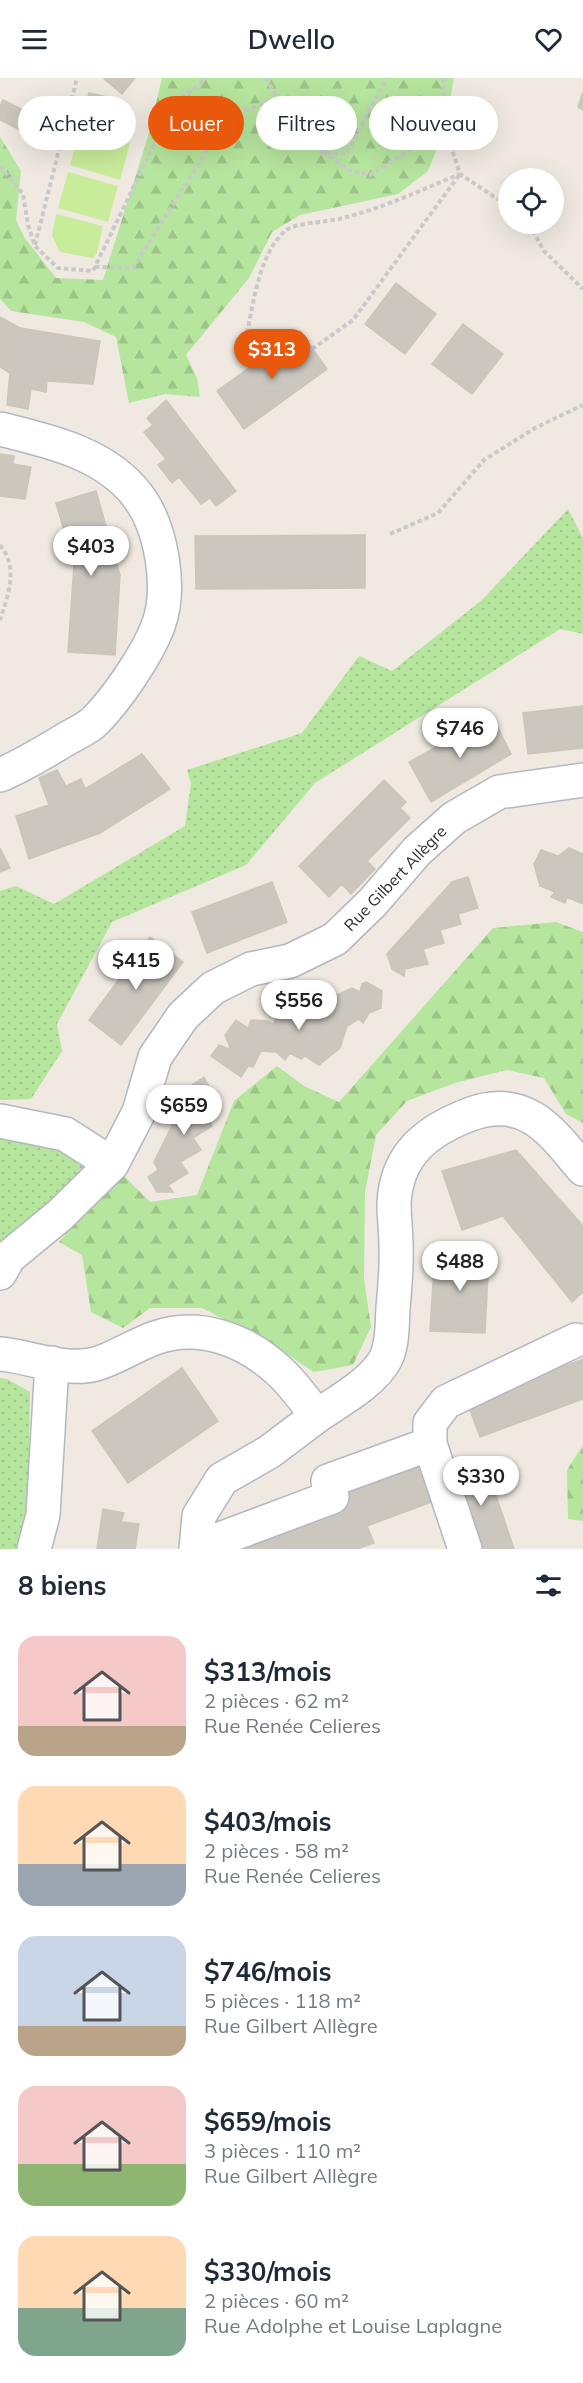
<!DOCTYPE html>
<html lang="fr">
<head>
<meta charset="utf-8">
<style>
	body { margin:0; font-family:Mulish,sans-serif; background:#f6f6f7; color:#1f2937; height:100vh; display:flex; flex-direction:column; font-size:22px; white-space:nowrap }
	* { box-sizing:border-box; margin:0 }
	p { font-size:20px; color:#747a83 }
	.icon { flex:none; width:33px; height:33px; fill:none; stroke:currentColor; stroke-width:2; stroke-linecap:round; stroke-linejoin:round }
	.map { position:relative; height:1471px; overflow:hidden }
	.drawer { display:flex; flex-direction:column; background:#fff; flex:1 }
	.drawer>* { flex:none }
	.banner { position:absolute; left:18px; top:18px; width:548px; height:54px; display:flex; gap:12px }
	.tools { position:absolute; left:498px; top:90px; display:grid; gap:12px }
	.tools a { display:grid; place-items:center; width:66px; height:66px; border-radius:50%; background:#fff; box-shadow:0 6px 24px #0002; font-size:30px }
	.price { position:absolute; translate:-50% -51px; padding:0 14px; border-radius:21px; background:#fff; color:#222; font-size:20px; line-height:39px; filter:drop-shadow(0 2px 3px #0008) }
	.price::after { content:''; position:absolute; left:50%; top:36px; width:18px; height:14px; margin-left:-9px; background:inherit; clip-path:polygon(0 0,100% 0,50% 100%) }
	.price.active { background:#ea580c; color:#fff }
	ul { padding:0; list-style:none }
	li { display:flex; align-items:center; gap:18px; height:150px; padding:0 18px }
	li span { display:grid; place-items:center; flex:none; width:168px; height:120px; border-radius:18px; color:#555 }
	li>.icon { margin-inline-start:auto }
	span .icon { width:72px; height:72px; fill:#fffc; stroke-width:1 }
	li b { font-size:26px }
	h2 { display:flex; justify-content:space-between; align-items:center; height:72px; padding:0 18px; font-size:26px }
	.pill { padding:0 21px; border-radius:27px; background:#fff; box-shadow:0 6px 24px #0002; font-size:21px; line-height:54px }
	.pill.active { background:#ea580c; color:#fff }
	header { display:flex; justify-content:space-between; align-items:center; height:78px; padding:0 18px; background:#fff; font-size:27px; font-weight:600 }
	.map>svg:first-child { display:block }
	.grass { fill:url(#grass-dots) }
	.forest { fill:url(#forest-firs) }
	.pitch { fill:#c9ec9a }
	.building { fill:#cbc7bf; stroke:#cbc5ba; stroke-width:1.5 }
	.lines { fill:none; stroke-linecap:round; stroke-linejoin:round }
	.minor-casing { stroke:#b4b7c1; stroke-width:36 }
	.path { stroke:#c9c9c9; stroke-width:4; stroke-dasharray:4.5 3; stroke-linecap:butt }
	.minor { stroke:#fff; stroke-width:33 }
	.labels { text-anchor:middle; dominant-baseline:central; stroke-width:4.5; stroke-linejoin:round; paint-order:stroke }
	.street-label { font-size:16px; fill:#2e2e2e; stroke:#fff }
</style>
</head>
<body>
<header><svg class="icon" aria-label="menu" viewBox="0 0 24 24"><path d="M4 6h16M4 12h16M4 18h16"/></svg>Dwello<svg class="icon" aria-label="heart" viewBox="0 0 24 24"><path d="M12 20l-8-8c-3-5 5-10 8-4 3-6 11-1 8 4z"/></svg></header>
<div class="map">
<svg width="583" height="1471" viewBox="0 0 583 1471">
	<defs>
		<pattern id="grass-dots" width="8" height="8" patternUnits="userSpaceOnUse" patternTransform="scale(1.5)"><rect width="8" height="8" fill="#b6e59e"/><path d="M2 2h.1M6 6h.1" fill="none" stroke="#9dc588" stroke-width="1.8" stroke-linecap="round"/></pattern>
		<pattern id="forest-firs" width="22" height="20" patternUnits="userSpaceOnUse" patternTransform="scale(1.5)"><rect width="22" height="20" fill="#b6e59e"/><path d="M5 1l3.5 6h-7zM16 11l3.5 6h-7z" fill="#9dc588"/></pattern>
	</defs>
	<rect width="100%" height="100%" fill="#efe9e1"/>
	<path class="grass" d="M568,431L583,460V556L560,551L315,705L246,787L112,844L57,946L62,973L31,1021L0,1022V813L16,808L54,826L185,748L191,705L187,692L302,655L359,578L392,593L482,522Z
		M0,1043L112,1086L0,1195Z
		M0,1300L7,1301L30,1314L28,1435L22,1471H0Z"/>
	<path class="forest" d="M162,0H454L445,50L428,93L398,116L300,137L272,154L249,200L186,277L197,300L200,319L165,316L129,325L116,259L84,244L11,233L0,221V59L21,93L16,142L24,159L56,200L103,202L149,55Z
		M556,844L583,854V1045L566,1036L544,1000L507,992L455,1005L407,1023L376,1057L365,1114L364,1201L371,1249L353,1287L314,1294L265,1262L202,1230H150L123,1250L91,1234L82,1177L59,1164L77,1142L112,1086L150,1124L197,1117L234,1023L277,988L304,1008L339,1024L493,850Z
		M583,1367V1443L568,1441L567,1392Z"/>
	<path class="pitch" d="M80,51L130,65L120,102L70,87Z
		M68,94L118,108L108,144L58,130Z
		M56,136L103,148L97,175L93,180L60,174L52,158Z"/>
	<path class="building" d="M103,0H135L122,16Z
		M583,14V32L578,29Z
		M89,15L116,21L111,38L85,31Z
		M3,22L52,46L44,64L0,42V28Z
		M396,205L436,236L405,276L365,246Z
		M0,239L20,250L100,263L93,306L47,303L46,314L31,311L28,331L7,327L10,295L0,289Z
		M463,246L503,276L472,316L432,286Z
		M300,253L327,291L244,351L217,313Z
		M166,322L236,413L216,428L210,420L201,426L179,399L172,405L158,387L166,381L144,354L153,347L147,340Z
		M0,376L14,378L13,386L31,389L25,421L0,418Z
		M96,413L120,497L115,577L68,574L74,487L56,425Z
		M365,457V510L196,511L195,458Z
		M583,628V670L528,676L523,635Z
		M492,638L511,676L431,724L409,684Z
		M142,676L170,711L100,755L29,781L16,738L49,727L39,700L57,692L66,708L81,701L85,711Z
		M384,702L406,724L400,730L410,740L367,783L375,791L351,816L342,806L329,819L299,788Z
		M0,770L10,790L0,794Z
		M569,770L583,776V826L567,819L565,825L551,819L555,814L540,808L534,786L541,772L558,778Z
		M468,799L478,830L458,836L461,846L440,852L444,865L423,871L428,886L405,891L404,898L392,891L387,876L452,804Z
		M272,804L287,844L207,875L192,834Z
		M150,859L183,884L121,967L89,942Z
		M366,904L382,913L381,930L369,935L363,945L359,941L347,948L340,970L319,987L305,978L301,981L290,975L285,982L276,974L261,973L253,989L248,988L241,999L211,978L219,967L231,972L225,957L236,942L248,950L251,942L267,943L273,946L278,938L293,941L292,931L303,922L316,930L330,920L334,924L337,917L352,910L360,914L362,906Z
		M204,999L220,1029L206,1038L212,1048L193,1060L201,1072L180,1084L188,1095L168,1107L173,1114H157L148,1099L158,1092L154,1084L192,1007Z
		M516,1072L583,1148V1214L572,1224L503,1138L462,1152L442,1093Z
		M435,1173L489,1175L485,1255L430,1253Z
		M583,1281V1321L480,1359L467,1324Z
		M182,1290L218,1343L128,1405L92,1353Z
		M417,1378L434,1423L367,1448L374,1465L357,1471H242L240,1467L337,1408Z
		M484,1382L514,1471H475L448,1394Z
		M103,1431L124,1435L121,1444L139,1446L135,1471H97Z"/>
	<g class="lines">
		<g class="minor-casing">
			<path id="minor" d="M0,351C48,363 105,375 137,417C162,449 172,511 158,548C147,577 117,621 95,643C88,650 77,655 68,660C46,673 24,687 0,697
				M0,1043L65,1056L112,1086
				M0,1195L9,1179L60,1137L112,1086L139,1034L155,979L183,938L213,910L251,891L290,883L335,861L373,824L417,773L454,740L499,714L583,702
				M0,1276C31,1279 65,1294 96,1286C116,1280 135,1267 155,1260C199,1244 245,1262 278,1292C293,1305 305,1323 317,1338C339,1323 374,1304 386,1280C393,1265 392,1246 393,1230C395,1209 397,1188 396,1167C396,1153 394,1139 394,1126C396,1076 428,1052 471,1036C526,1016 552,1054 583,1091
				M196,1470L332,1419L328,1403L430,1366
				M34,1471L43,1437L52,1285
				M196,1471L199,1438L222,1401L269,1374L317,1338
				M465,1471L430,1366V1345L446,1324L576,1262"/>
		</g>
		<path class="path" d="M266,0L288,39L322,74L346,76L387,0
			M443,0L445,50L460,96L508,128
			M323,74L349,92L370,97L430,59L443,36
			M0,88L23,116L28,147L35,168L58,190L93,193L174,25L207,0
			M529,146L544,173L583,211
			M35,167L77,0
			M95,189L133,190L211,66L239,35L266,24L279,22
			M247,255C254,222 259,177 285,153C293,145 327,144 339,141C381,131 421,112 460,96
			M312,271L353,242L460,96
			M390,456L438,435L484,382L535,350L583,327
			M0,467C19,490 8,517 0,542"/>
		<use href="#minor" class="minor"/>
	</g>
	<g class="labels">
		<g class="street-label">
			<text transform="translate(395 800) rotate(-46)">Rue Gilbert Allègre</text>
		</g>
	</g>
</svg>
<div class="tools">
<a><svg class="icon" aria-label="locate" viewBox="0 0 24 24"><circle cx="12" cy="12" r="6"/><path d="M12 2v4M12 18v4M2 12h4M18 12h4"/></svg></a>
</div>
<b class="price active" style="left:272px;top:302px">$313</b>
<b class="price" style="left:91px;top:499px">$403</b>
<b class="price" style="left:460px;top:681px">$746</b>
<b class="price" style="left:136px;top:913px">$415</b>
<b class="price" style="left:299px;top:953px">$556</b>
<b class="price" style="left:184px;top:1058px">$659</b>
<b class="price" style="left:460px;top:1214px">$488</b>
<b class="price" style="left:481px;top:1429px">$330</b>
<div class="banner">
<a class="pill">Acheter</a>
<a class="pill active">Louer</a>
<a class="pill">Filtres</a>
<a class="pill">Nouveau</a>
</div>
</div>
<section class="drawer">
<h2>8 biens<svg class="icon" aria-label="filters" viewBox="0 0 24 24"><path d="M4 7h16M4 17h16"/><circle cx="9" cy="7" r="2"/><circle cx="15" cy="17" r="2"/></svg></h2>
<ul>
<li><span style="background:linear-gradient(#f6c9c9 75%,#b9a48a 0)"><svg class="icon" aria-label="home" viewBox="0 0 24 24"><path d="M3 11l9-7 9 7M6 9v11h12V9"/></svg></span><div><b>$313/mois</b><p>2 pièces · 62 m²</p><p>Rue Renée Celieres</p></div></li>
<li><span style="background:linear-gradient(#ffd9b3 65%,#9aa5b1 0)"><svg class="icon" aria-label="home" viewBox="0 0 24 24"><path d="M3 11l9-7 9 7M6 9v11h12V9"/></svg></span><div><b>$403/mois</b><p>2 pièces · 58 m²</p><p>Rue Renée Celieres</p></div></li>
<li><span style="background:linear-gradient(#c9d6e8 75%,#b9a48a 0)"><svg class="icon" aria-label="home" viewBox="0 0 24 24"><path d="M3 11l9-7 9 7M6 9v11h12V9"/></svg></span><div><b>$746/mois</b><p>5 pièces · 118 m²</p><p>Rue Gilbert Allègre</p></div></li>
<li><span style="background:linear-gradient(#f6c9c9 65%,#8fb573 0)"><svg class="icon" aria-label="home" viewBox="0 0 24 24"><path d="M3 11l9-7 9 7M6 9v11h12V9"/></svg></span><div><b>$659/mois</b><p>3 pièces · 110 m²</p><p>Rue Gilbert Allègre</p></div></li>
<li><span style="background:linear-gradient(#ffd9b3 60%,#7fa58c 0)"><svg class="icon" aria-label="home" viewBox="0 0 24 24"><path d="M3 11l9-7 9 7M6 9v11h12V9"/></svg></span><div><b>$330/mois</b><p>2 pièces · 60 m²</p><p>Rue Adolphe et Louise Laplagne</p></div></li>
</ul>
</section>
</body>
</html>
